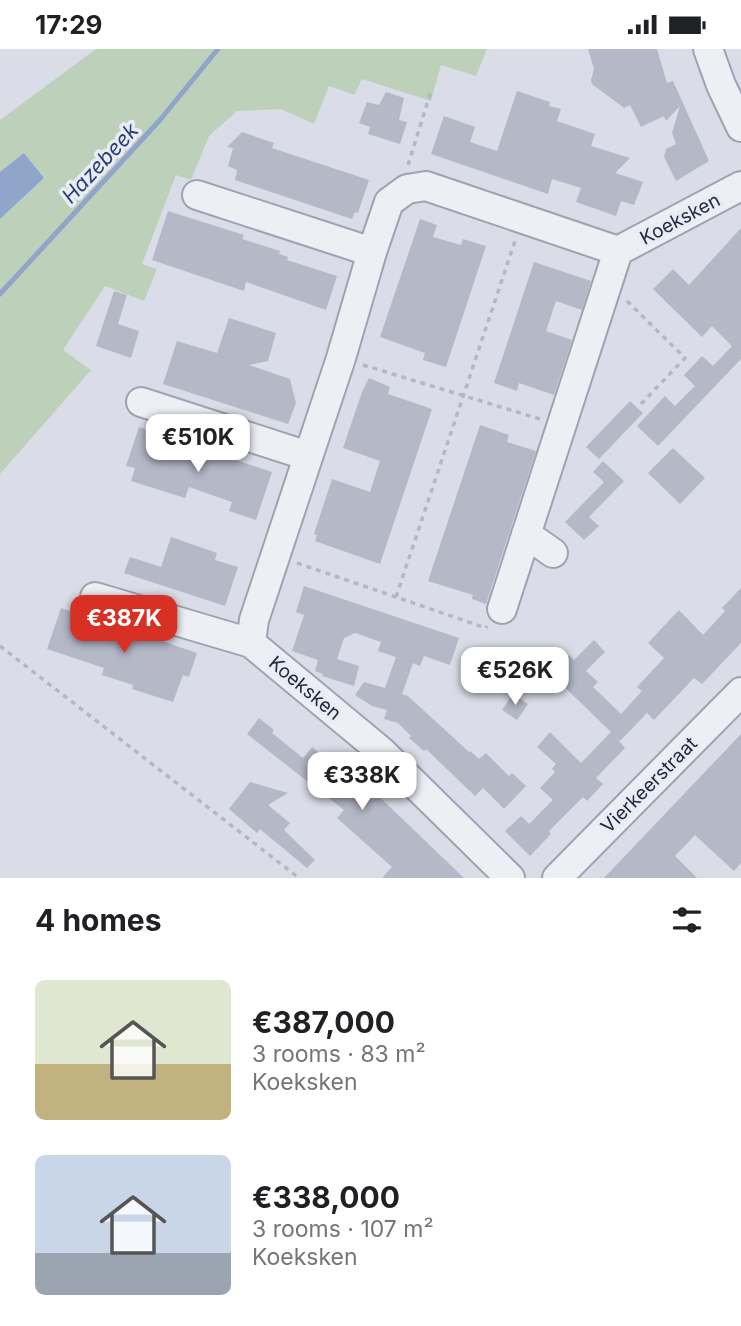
<!DOCTYPE html>
<html lang="en">
<head>
<meta charset="utf-8">
<style>
	body { margin:0; font-family:Inter,sans-serif; background:#f2f2f2; color:#202124; height:100vh; display:flex; flex-direction:column; font-size:26px; white-space:nowrap }
	* { box-sizing:border-box; margin:0 }
	p { font-size:23px; color:#757577 }
	.icon { flex:none; width:38px; height:38px; fill:none; stroke:currentColor; stroke-width:2; stroke-linecap:round; stroke-linejoin:round }
	.map { position:relative; height:829px; overflow:hidden }
	.sheet { display:flex; flex-direction:column; background:#fff; flex:1 }
	.sheet>* { flex:none }
	.price { position:absolute; translate:-50% -60px; padding:0 16px; border-radius:14px; background:#fff; color:#222; font-size:23px; line-height:46px; filter:drop-shadow(0 2px 4px #0008) }
	.price::after { content:''; position:absolute; left:50%; top:42px; width:21px; height:16px; margin-left:-10px; background:inherit; clip-path:polygon(0 0,100% 0,50% 100%) }
	.price.selected { background:#d93025; color:#fff }
	ul { padding:0; list-style:none }
	li { display:flex; align-items:center; gap:21px; height:175px; padding:0 35px }
	li span { display:grid; place-items:center; flex:none; width:196px; height:140px; border-radius:10px; color:#555 }
	li>.icon { margin-inline-start:auto }
	span .icon { width:84px; height:84px; fill:#fffc; stroke-width:1 }
	li b { font-size:30px }
	h2 { display:flex; justify-content:space-between; align-items:center; height:84px; padding:0 35px; font-size:30px }
	.status { display:flex; justify-content:space-between; align-items:center; height:49px; padding:0 35px; background:#fff; direction:ltr }
	.status svg { height:19px; fill:currentColor }
	.map>svg:first-child { display:block }
	.green { fill:#bdd1ba }
	.water { fill:#91a5cb }
	.lines { fill:none; stroke-linecap:round; stroke-linejoin:round }
	.stream { stroke:#91a5cb; stroke-width:5 }
	.building { fill:#b4b8c7 }
	.minor-casing { stroke:#9fa3b1; stroke-width:32 }
	.path { stroke:#b4b8c2; stroke-width:3.5; stroke-dasharray:5 5; stroke-linecap:butt }
	.minor { stroke:#edeff5; stroke-width:28 }
	.labels { text-anchor:middle; dominant-baseline:central; stroke-width:7; stroke-linejoin:round; paint-order:stroke }
	.street-label { font-size:19px; fill:#23293e; stroke:#e9ecf4 }
	.water-label { font-size:21px; font-style:italic; fill:#2a4175; stroke:#e9ecf4 }
</style>
</head>
<body>
<div class="status"><b>17:29</b><svg viewBox="0 0 49 12"><path d="M0 12V9h3v3zM5 12V6h3v6zM10 12V3h3v9zM15 12V0h3v12zM26 1h20v11H26zM47 4h2v5h-2z"/></svg></div>
<div class="map">
<svg width="741" height="829" viewBox="0 0 741 829">
	<rect width="100%" height="100%" fill="#dadde7"/>
	<path class="green" d="M96,0H487L476,27L441,16L431,52L362,30L354,46L329,37L314,75L281,60L237,62L209,87L191,131L176,126L142,215L157,220L144,252L105,237L63,301L91,321L0,425V170L44,129L24,104L0,123V71Z"/>
	<path class="water" d="M24,104L44,129L0,170V123Z"/>
	<g class="lines">
		<path class="stream" d="M0,245L160,71L218,0"/>
	</g>
	<path class="building" d="M588,0H657L667,34L673,32L709,112L676,132L664,108L666,100L676,95L672,84L680,57L666,72L664,67L641,78L630,56L624,59L592,35L591,31L594,20Z
		M517,42L550,53L549,57L561,60L557,72L595,85L591,97L630,109L615,124L643,133L634,156L621,152L616,167L576,153L581,139L552,130L548,145L431,105L444,67L475,78L470,93L497,102Z
		M386,43L404,49L399,71L407,73L400,95L368,85L370,78L359,74L367,53L379,56Z
		M242,83L274,94L272,99L369,131L358,164L355,163L352,170L235,131L237,121L228,117L233,99L227,98Z
		M168,162L244,186L242,190L280,202L279,205L288,208L287,211L337,227L326,261L246,233L244,242L152,211Z
		M420,170L437,176L433,188L461,196L463,190L486,197L446,318L423,311L425,304L380,288Z
		M741,179V310L658,397L637,377L665,347L675,357L695,337L684,326L702,307L713,317L732,297L712,277L702,288L653,240L673,220L689,236Z
		M534,213L591,232L582,261L556,252L546,282L572,291L554,346L519,334L517,342L494,334Z
		M114,242L127,246L118,275L139,282L131,309L96,297Z
		M229,269L276,284L268,312L249,316L290,330L296,354L288,375L163,335L177,292L217,304Z
		M369,329L390,338L388,345L432,360L380,515L315,492L317,486L314,485L332,430L370,443L380,412L343,399L362,343Z
		M630,352L643,364L599,410L586,398Z
		M480,376L509,386L507,393L536,402L486,555L472,550L473,546L428,532Z
		M139,378L156,384L154,392L163,395V397L197,408L200,399L272,423L256,471L229,462L232,453L189,438L185,449L131,432L135,419L126,417Z
		M673,399L705,429L680,455L648,424Z
		M603,412L624,432L589,468L599,477L584,491L565,473L604,433L593,423Z
		M171,488L217,504L215,511L238,518L225,557L124,524L130,508L161,518Z
		M304,537L459,589L450,616L424,607L420,617L413,614L402,645L408,647L469,703L470,702L479,710L486,704L509,727L512,724L526,737L504,760L483,739L475,747L426,700L424,702L409,689L411,687L398,674L384,670L387,661L372,657L355,646L364,633L385,639L396,608L378,602L381,593L355,584L344,589L337,610L359,617L354,637L322,627L323,625L315,622L318,611L292,602L304,566L296,563Z
		M741,539V594L702,635L694,629L654,671L647,664L620,692L613,685L625,699L596,729L603,735L587,752L583,748L549,782L551,785L530,807L505,782L521,767L529,775L553,751L540,739L555,723L552,720L556,715L537,698L550,683L581,714L611,683L552,626L557,619L569,606L574,611L594,591L605,603L586,622L598,633L593,638L621,665L642,642L637,638L664,609L648,594L663,578L679,561L703,586L725,562L722,559Z
		M61,559L91,569L88,577L115,587L118,577L197,604L189,628L183,626L173,653L132,640L133,636L102,626L104,619L47,600Z
		M513,645L528,655L517,671L502,661Z
		M259,669L274,681L272,684L303,709L312,698L364,740L367,736L464,829H382L392,818L337,769L344,761L247,685Z
		M741,685V814L734,822L695,786L675,807L697,829H604Z
		M250,733L288,744L268,756L290,774L284,781L315,811L307,819L260,780L257,784L229,760Z"/>
	<g class="lines">
		<g class="minor-casing">
			<path id="minor" d="M708,0L721,36L741,78
				M197,146L372,203
				M141,353L308,407
				M526,485L553,504
				M95,548L251,594
				M502,560L618,202
				M510,829L381,702L251,594L254,571L341,309L372,203L389,153L407,140L426,137L618,202L741,137
				M557,829L741,643"/>
		</g>
		<path class="path" d="M408,116L431,42
			M627,252L685,309L641,355
			M363,316L540,370
			M297,514L486,579L487,577
			M396,548L515,192
			M0,597L299,829"/>
		<use href="#minor" class="minor"/>
	</g>
	<g class="labels">
		<g class="street-label">
			<text transform="translate(680 170) rotate(-28)">Koeksken</text>
			<text transform="translate(305 639) rotate(40)">Koeksken</text>
			<text transform="translate(649 736) rotate(-45)">Vierkeerstraat</text>
		</g>
		<g class="water-label">
			<text transform="translate(100 114) rotate(-47)">Hazebeek</text>
		</g>
	</g>
</svg>
<b class="price" style="left:198px;top:425px">€510K</b>
<b class="price selected" style="left:124px;top:606px">€387K</b>
<b class="price" style="left:515px;top:658px">€526K</b>
<b class="price" style="left:362px;top:763px">€338K</b>
</div>
<section class="sheet">
<h2>4 homes<svg class="icon" aria-label="filters" viewBox="0 0 24 24"><path d="M4 7h16M4 17h16"/><circle cx="9" cy="7" r="2"/><circle cx="15" cy="17" r="2"/></svg></h2>
<ul>
<li><span style="background:linear-gradient(#dfe7d0 60%,#c2b280 0)"><svg class="icon" aria-label="home" viewBox="0 0 24 24"><path d="M3 11l9-7 9 7M6 9v11h12V9"/></svg></span><div><b>€387,000</b><p>3 rooms · 83 m²</p><p>Koeksken</p></div></li>
<li><span style="background:linear-gradient(#c9d6e8 70%,#9aa5b1 0)"><svg class="icon" aria-label="home" viewBox="0 0 24 24"><path d="M3 11l9-7 9 7M6 9v11h12V9"/></svg></span><div><b>€338,000</b><p>3 rooms · 107 m²</p><p>Koeksken</p></div></li>
</ul>
</section>
</body>
</html>
